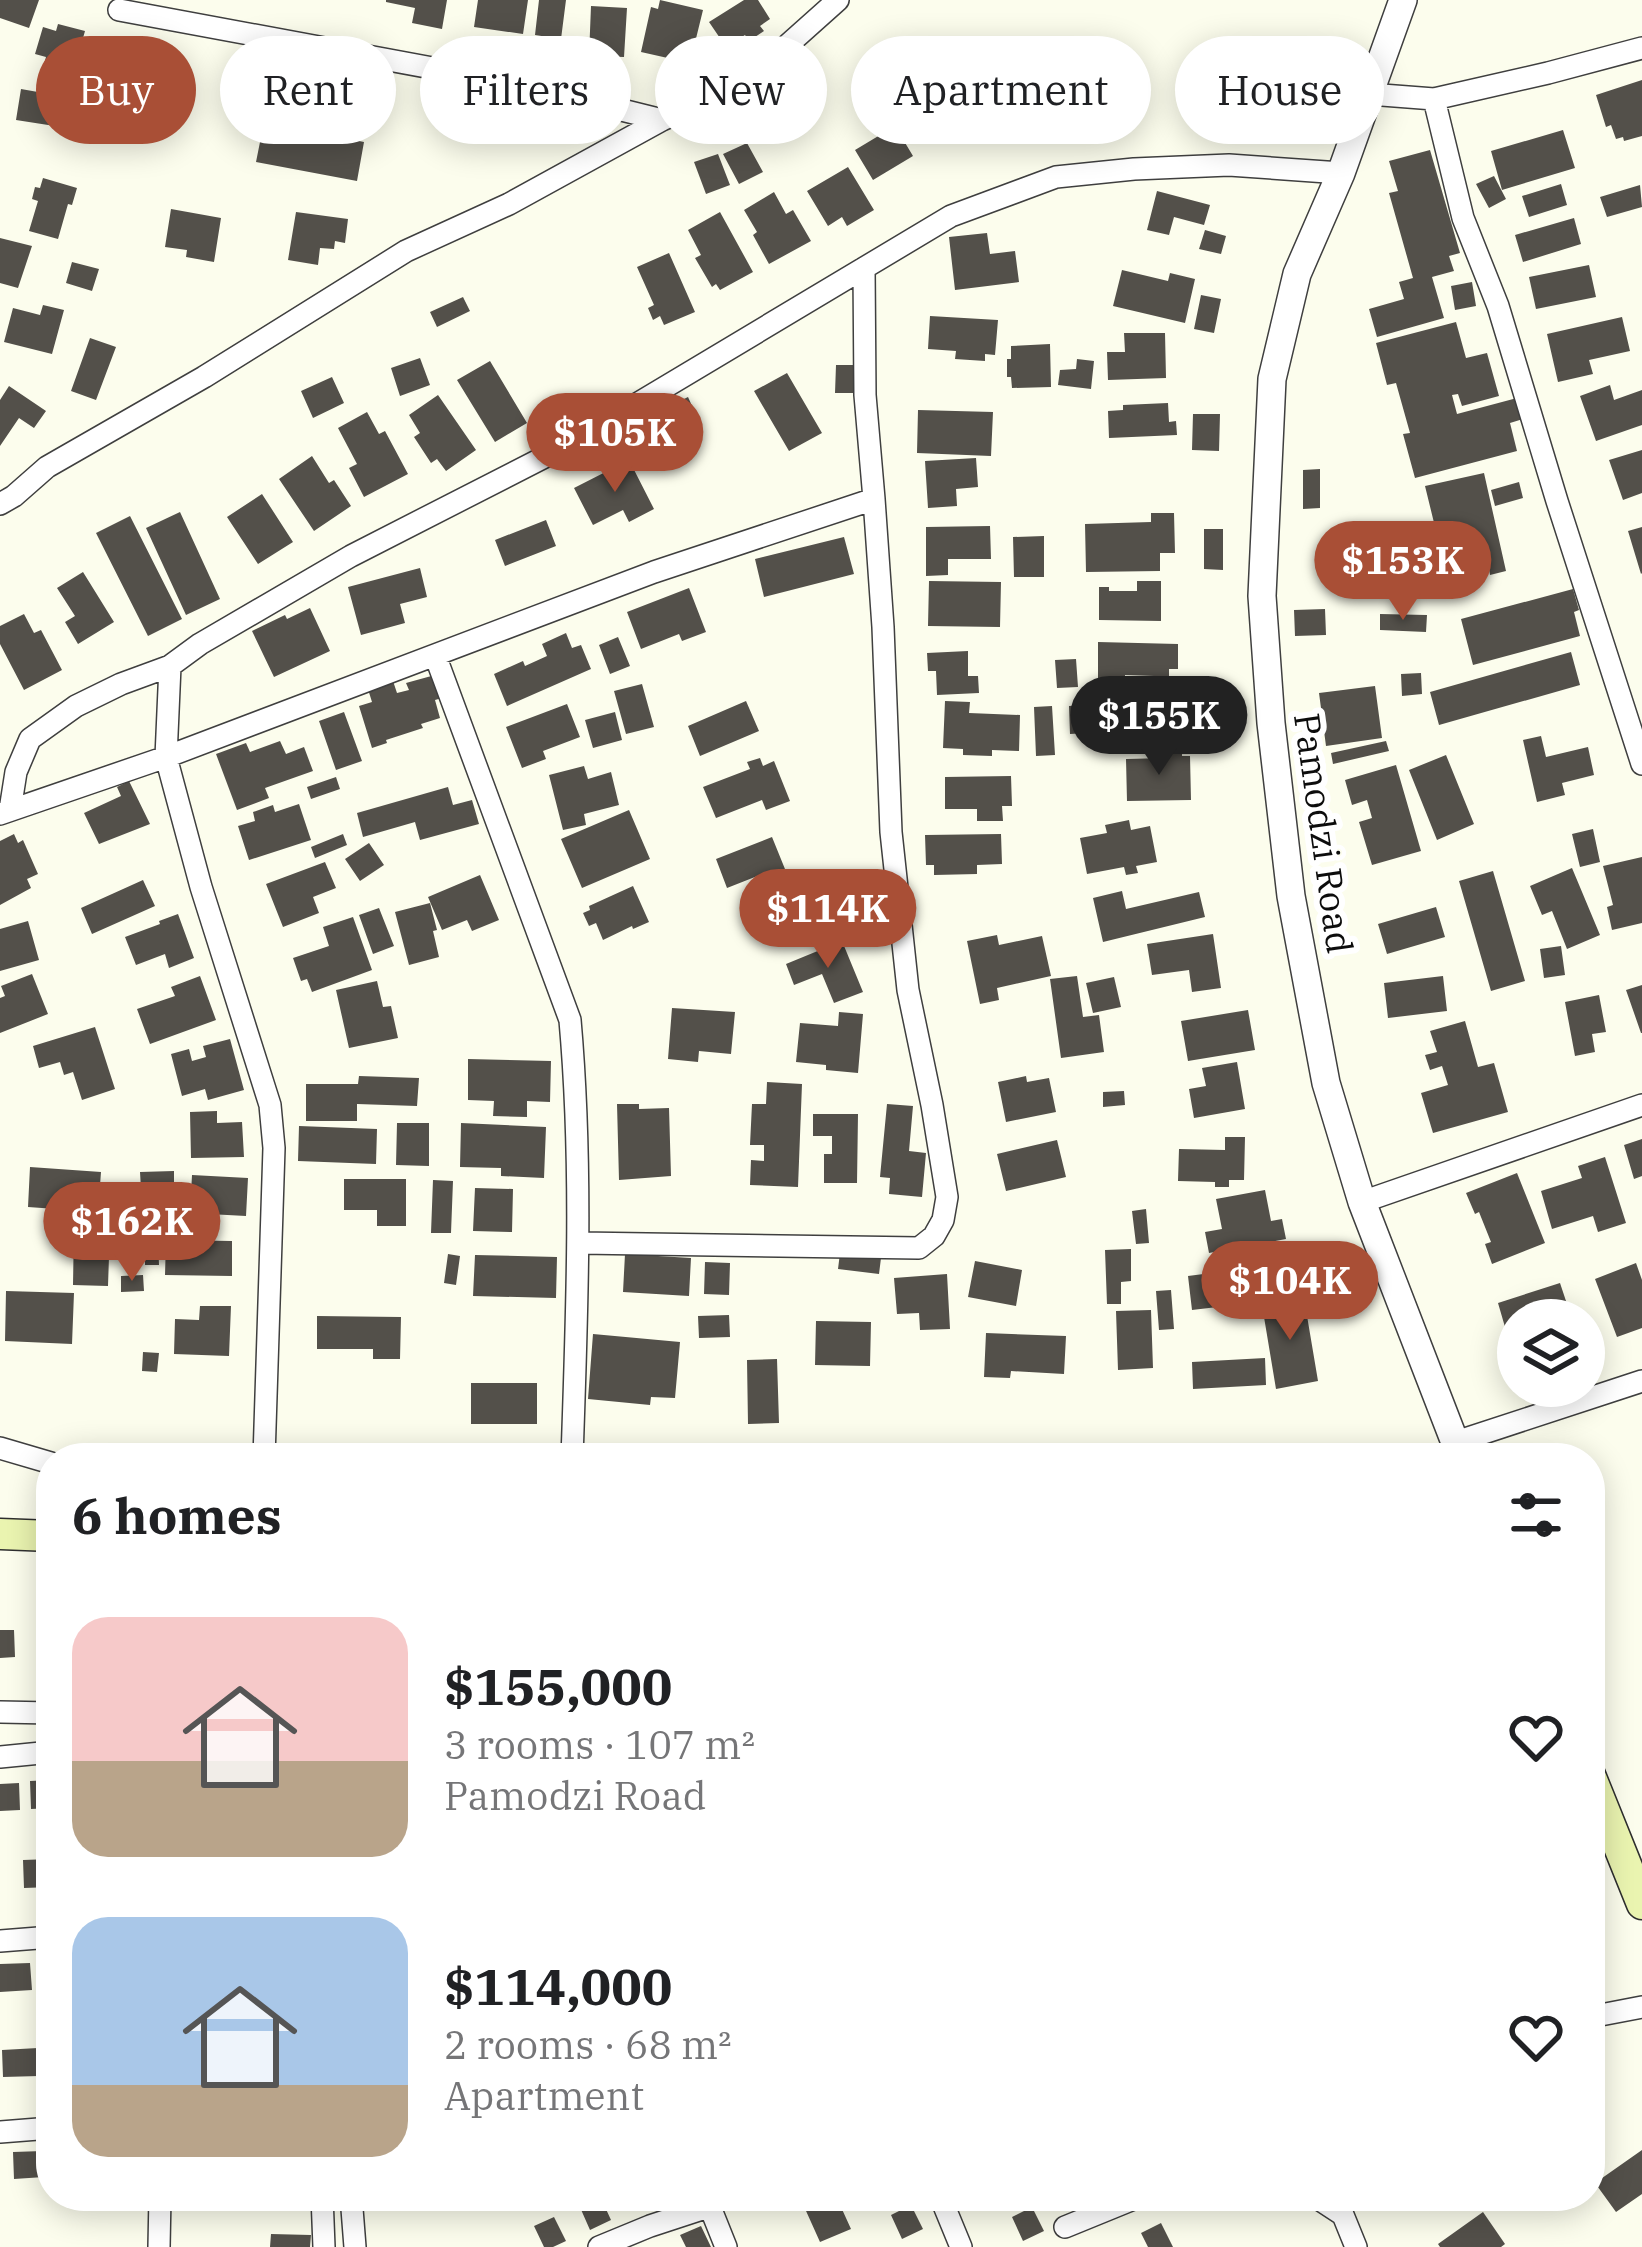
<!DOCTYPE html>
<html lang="en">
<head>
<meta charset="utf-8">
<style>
	body { margin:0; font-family:"IBM Plex Serif",serif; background:#f2f2f2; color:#202124; height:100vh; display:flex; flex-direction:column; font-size:45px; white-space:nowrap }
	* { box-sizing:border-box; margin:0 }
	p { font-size:39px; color:#757577 }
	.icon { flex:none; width:66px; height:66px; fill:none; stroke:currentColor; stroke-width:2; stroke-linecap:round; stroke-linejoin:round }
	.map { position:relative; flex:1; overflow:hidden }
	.details { position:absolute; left:36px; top:1443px; width:1569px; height:768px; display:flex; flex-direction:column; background:#fff; border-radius:48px; box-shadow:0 6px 30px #0003 }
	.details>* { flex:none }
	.banner { position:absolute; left:36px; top:36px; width:1572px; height:108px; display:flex; gap:24px }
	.fabs { position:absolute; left:1497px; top:1299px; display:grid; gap:24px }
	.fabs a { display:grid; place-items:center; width:108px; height:108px; border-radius:50%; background:#fff; box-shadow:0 6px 30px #0003; font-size:60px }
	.price { position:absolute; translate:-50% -102px; padding:0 27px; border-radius:42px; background:#a94f36; color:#fff; font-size:39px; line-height:78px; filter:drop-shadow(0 3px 6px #0008) }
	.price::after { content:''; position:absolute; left:50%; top:72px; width:36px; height:27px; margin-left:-18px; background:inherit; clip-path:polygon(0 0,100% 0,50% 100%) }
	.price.current { background:#222; color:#fff }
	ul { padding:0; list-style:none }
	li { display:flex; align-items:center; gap:36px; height:300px; padding:0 36px }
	li span { display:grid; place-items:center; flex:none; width:336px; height:240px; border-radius:36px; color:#555 }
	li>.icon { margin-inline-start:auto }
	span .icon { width:144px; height:144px; fill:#fffc; stroke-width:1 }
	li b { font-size:51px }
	h2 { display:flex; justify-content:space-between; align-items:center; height:144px; padding:0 36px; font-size:51px }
	.pill { padding:0 42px; border-radius:54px; background:#fff; box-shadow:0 6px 30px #0003; font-size:42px; line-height:108px }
	.pill.current { background:#a94f36; color:#fff }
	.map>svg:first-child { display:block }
	.building { fill:#53504a }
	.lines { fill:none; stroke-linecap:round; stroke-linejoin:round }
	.minor-casing { stroke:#3f3f3f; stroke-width:24 }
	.tertiary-casing { stroke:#3f3f3f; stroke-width:30 }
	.secondary-casing { stroke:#2e2e2e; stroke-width:33 }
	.minor { stroke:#fff; stroke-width:21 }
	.tertiary { stroke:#fff; stroke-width:27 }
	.secondary { stroke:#eaf4b0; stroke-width:30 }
	.labels { text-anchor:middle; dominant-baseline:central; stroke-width:12; stroke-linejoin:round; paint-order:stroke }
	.street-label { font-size:36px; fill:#0c0c0c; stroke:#fff }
</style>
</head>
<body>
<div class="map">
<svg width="1642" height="2247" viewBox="0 0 1642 2247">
	<rect width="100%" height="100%" fill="#fcfded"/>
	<path class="building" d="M0,0H39L29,28L0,18Z
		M386,0H447L442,29L412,23L415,8L386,2Z
		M478,0H528L523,34L474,27Z
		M539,0H566L561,39L535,35Z
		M660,0L703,10L690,63L641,52L651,7L658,9Z
		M744,0H758L770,19L760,26L764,31L749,41L745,35L726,47L709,22Z
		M591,6L627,8L624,57L589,56Z
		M58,24L85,31L70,84L41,75L46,57L35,54L43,27L56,31Z
		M103,36L132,45L115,99L86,91Z
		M964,46L980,109L945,118L929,55Z
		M1642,80V136L1624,141L1623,137L1616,139L1611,125L1606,127L1596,95Z
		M21,89L66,97L61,127L16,120Z
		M511,90L565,97L560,136L505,128Z
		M264,122L364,142L357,181L256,162Z
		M895,126L913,156L873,180L855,150Z
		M1563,130L1575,168L1502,190L1491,151Z
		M747,143L763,172L739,184L723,154Z
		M1430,150L1460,253L1449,256L1454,271L1432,277L1444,318L1377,337L1369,309L1404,299L1399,282L1413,278L1389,193L1398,191L1389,161Z
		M718,154L730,185L706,194L694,162Z
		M848,167L874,210L847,226L842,217L828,226L807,191Z
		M1494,176L1506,199L1489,208L1476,184Z
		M43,178L77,188L72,205L68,204L58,239L29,231L38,201L32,199L35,187L40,188Z
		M1561,184L1567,205L1529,217L1522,196Z
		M1640,185L1642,207L1607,217L1600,197Z
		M1157,191L1210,205L1204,225L1174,217L1169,235L1147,230Z
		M774,192L786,214L793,210L811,241L769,264L753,235L757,232L744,210Z
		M171,209L221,218L214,262L186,257L187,250L165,247Z
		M296,212L348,219L345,243L335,241L334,249L320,248L318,265L288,260Z
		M720,212L753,272L720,290L716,284L712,287L695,258L701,255L688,230Z
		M1574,218L1581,244L1523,262L1515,235Z
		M1205,230L1226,236L1221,254L1199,249Z
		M987,233L990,254L1015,251L1019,282L955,290L949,237Z
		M0,238L32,246L18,288L0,283Z
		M669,253L695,312L664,325L660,316L653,320L648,308L654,305L637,267Z
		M72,262L99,269L92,291L66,283Z
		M1589,265L1596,297L1536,309L1529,277Z
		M1122,270L1168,281L1170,273L1195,279L1185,323L1113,306Z
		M1472,282L1476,306L1455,310L1451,286Z
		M1201,295L1221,299L1214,333L1194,329Z
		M463,297L470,311L437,327L430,312Z
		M43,305L64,310L52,354L4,342L13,308L40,315Z
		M930,316L998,320L995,355L985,354V361L955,359L956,351L928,349Z
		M1622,317L1630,351L1589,360L1593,374L1558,382L1547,334Z
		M1456,322L1466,358L1487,353L1499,396L1462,406L1458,394L1452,395L1457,414L1517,398L1523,419L1510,423L1517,451L1415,478L1403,434L1410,433L1396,383L1387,385L1376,343Z
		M1124,333H1165L1166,378L1108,380L1107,352H1125Z
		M90,338L116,347L96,400L71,391Z
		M1050,344L1051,387L1012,388L1011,377H1007V359H1011V346Z
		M420,358L430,385L400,396L391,368Z
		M1077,359L1094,361L1091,389L1058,385L1060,370L1076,369Z
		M490,361L527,423L495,442L457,380Z
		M836,365H854L853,393H835Z
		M787,373L822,433L789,451L754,391Z
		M332,377L344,403L313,418L301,391Z
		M1610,385L1614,400L1642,390V425L1596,441L1580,396Z
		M9,386L46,411L34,428L19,418L0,446V400Z
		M438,395L476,450L446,471L437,459L431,463L414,437L420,433L409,415Z
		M688,397L697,417L664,433L654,414Z
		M1168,403L1169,422L1176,421L1177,435L1109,438L1108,411L1123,410V405Z
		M918,410L993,412L991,456L917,453Z
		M367,412L379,434L385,431L408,474L364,497L349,468L357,464L338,428Z
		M1193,414H1220L1219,451L1192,450Z
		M1642,450V493L1623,500L1609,460Z
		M312,456L329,483L334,480L351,506L314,531L279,479Z
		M976,458L978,487L956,489L957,506L928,508L925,461Z
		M629,460L654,509L629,522L623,510L593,525L574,488Z
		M1320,469V508L1303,509V470Z
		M1484,473L1506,571L1490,575L1489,569L1462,575L1452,532L1437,535L1425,486Z
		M1519,482L1523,498L1495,506L1491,490Z
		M262,494L293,542L258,564L227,517Z
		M180,512L220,599L186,615L146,528Z
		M1151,513H1174L1175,553H1160V571L1086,572L1085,524L1151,522Z
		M130,516L182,619L148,636L96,533Z
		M546,520L556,546L505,566L495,540Z
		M990,526L991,559H948V575L926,576V527Z
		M1642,527V573L1641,574L1628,531Z
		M1204,529H1223V570L1204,569Z
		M1044,536V577H1014L1013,537Z
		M844,537L854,574L764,597L755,559Z
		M420,568L427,597L400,604L405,623L361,635L348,587Z
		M83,572L114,622L78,644L65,622L75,616L57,588Z
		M929,581L1001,582L1000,627L928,626Z
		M1137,581H1161V621L1099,620V587H1109V591H1137Z
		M689,588L706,632L682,641L679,634L641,649L627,612Z
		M1573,589L1579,610L1574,612L1580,636L1473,665L1461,619Z
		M310,608L330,651L274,677L252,631L285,615L287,619Z
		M1325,609L1326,635L1295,636L1294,610Z
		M24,614L34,633L41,630L62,670L24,690L0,644V626Z
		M1380,614L1427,615L1426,632L1380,630Z
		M566,633L572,648L581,645L591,669L507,706L494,674L523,661L525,666L547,656L542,644Z
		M618,637L630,666L610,674L599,645Z
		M1098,642L1178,644V669H1169V681H1154V676L1125,675V683L1098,682Z
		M968,651V676H978L979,693L937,695L936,671H928L927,653Z
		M1571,652L1580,685L1439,725L1430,692Z
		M1076,659L1078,687L1057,688L1055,660Z
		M1421,673L1422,694L1402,696L1401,674Z
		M435,675L442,698L435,700L440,718L421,724L423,728L386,740L387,743L372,748L359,706L372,702L367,686L392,678L397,693L409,690L406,683Z
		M642,684L654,727L626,734L614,691Z
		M1375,686L1382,738L1326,746L1319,693Z
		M1137,698L1197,701L1195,737H1182V744L1135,742Z
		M746,701L759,731L700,756L688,726Z
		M945,701L970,702L969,713L1020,715L1019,751L992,750V756L963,755V749L943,748Z
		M567,704L580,737L543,751L546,759L522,768L506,727Z
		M1104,704L1105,732L1070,734L1069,706Z
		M1052,706L1055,755L1036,756L1034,707Z
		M344,712L362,761L336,770L319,721Z
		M615,712L622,740L593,748L585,720Z
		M1541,736L1546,757L1588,747L1594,775L1562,783L1565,795L1537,802L1523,740Z
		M280,741L286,754L304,747L313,771L265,788L269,798L237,810L216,754L246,743L250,752Z
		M1386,741L1389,751L1333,764L1331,753Z
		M1182,751V756H1190L1191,800L1127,801L1126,759L1165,758L1164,752Z
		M1446,755L1474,824L1437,840L1409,770Z
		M760,758L763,766L774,761L790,801L766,810L762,800L716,818L703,787L750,769L747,762Z
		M1396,765L1421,851L1372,865L1359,822L1372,818L1367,800L1352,805L1345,780Z
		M584,766L588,779L611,772L619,805L584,814L586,825L563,830L549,775Z
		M1011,776L1012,806H1002L1003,821H977V809H945V777Z
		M336,777L340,789L311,799L307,787Z
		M129,781L150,824L99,844L84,813L121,796L117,787Z
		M448,787L453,805L472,800L479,824L420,840L415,822L363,837L357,813Z
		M299,804L311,840L249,860L238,826L255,821L253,812L273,805L275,812Z
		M629,810L650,859L582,888L561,839Z
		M1129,820L1131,830L1150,826L1157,862L1136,866L1138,873L1126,875L1124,867L1087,874L1080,838L1107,833L1105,825Z
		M1593,829L1600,862L1580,867L1572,834Z
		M14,834L18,843L23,840L38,874L27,879L31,888L0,905V841Z
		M343,834L347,845L315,858L311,847Z
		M1001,834L1002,864L977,865V874L934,875V865H926L925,835Z
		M772,837L787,874L764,883L760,875L727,888L716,859Z
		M369,843L384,865L360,881L345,859Z
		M1642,857V923L1612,930L1607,907L1613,905L1603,866Z
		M325,862L336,888L313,897L319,913L283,927L266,884Z
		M1572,868L1600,935L1567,949L1552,911L1542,915L1530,886Z
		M1493,871L1525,981L1491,991L1459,881Z
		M480,875L499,920L472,931L467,920L442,930L428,897Z
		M143,880L155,906L92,934L81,908Z
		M633,886L649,922L633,929L632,926L603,940L596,923L589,926L583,913L590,910L589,906Z
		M819,887L832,923L811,931L808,924L781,933L770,905Z
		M1122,891L1126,909L1199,892L1205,917L1103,942L1093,898Z
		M430,903L437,930L433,931L439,957L409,965L395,912Z
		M1436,907L1445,937L1387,954L1378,924Z
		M379,908L394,946L373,954L359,915Z
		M178,914L194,958L169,968L165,954L136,965L125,937L160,924L159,921Z
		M353,917L372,970L312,992L307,979L301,981L293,958L329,946L323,927Z
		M28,921L39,960L0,971V929Z
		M1213,934L1221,988L1192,992L1189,970L1152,975L1147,944Z
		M997,935L999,945L1042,936L1051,976L997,988L999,1000L980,1004L967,941Z
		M842,941L863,992L834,1003L822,974L794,985L786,964Z
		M1561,946L1565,975L1544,978L1540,949Z
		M32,974L48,1014L0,1033V998L5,996L1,986Z
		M200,976L216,1020L150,1044L137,1009L175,996L171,987Z
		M1077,976L1083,1017L1099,1015L1104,1052L1061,1058L1050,979Z
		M1443,976L1447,1011L1388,1018L1384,983Z
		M1114,977L1121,1007L1093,1013L1086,983Z
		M377,981L383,1007L391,1006L398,1038L349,1048L336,990Z
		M1642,985V1033H1641L1626,990Z
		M1599,995L1606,1032L1592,1034L1595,1052L1575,1056L1565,1002Z
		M672,1008L735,1012L731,1054L699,1051L698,1062L668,1059Z
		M1248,1010L1255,1050L1188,1061L1181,1021Z
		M839,1012L863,1014L858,1073L826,1070V1065L796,1062L800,1023L838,1026Z
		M1465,1021L1478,1067L1494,1063L1508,1112L1433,1133L1421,1093L1448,1085L1442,1066L1430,1070L1425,1055L1437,1052L1430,1031Z
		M95,1027L115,1089L82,1100L73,1072L64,1075L60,1062L39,1068L33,1046Z
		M230,1039L244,1090L208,1100L205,1089L182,1096L171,1054L189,1049L192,1061L206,1057L203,1046Z
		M468,1059L551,1061L550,1102L527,1101V1117L493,1116L494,1101L468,1100Z
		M1237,1062L1245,1109L1194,1118L1189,1089L1206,1086L1202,1068Z
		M359,1076L419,1078L417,1106L357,1104V1121H306V1084H358Z
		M1026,1076L1027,1082L1049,1078L1056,1112L1006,1122L998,1082Z
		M767,1082L802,1084L798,1187L750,1185L751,1160L764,1161V1145H750L752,1104H766Z
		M1124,1091L1125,1105L1103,1107V1092Z
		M617,1104H639V1109L669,1108L671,1176L619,1180Z
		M887,1104L913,1106L909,1151L926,1153L922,1197L889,1194L890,1178L880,1177Z
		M217,1111V1123L242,1122L244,1157L191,1158L190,1112Z
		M813,1114H858L857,1183H824V1154H832V1136H813Z
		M397,1123H429V1166L396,1165Z
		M461,1123L546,1127L544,1178L501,1176V1168L460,1167Z
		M299,1126L377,1129L376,1164L298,1161Z
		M1225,1137H1245L1244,1180H1229V1187H1215V1182L1178,1181L1179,1149L1225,1150Z
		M1642,1139V1176L1634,1179L1624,1145Z
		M1057,1140L1066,1177L1006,1191L997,1154Z
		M1605,1157L1626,1223L1598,1232L1593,1216L1552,1229L1541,1191L1582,1178L1578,1166Z
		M30,1167L101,1172L98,1212L28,1207Z
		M174,1171V1188L141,1189L140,1172Z
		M1517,1173L1545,1243L1492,1264L1485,1244L1491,1242L1479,1212L1475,1214L1466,1193Z
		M192,1175L248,1178L246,1216L190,1213Z
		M344,1179H406V1226H377V1210H344Z
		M433,1180L453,1181L451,1233H431Z
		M475,1188L513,1189L512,1232L473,1231Z
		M1265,1190L1271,1221L1282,1219L1286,1239L1209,1253L1205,1232L1222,1229L1216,1199Z
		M1146,1209L1149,1243L1136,1244L1132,1211Z
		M74,1226L110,1227L108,1286L73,1285Z
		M145,1240H158L159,1265H145Z
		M166,1240L232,1241V1276L165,1275Z
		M841,1245L882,1250L879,1274L838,1269Z
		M1131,1249V1281L1121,1282V1304H1107L1105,1250Z
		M448,1254L460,1256L456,1285L444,1283Z
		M625,1254L691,1258L689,1296L623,1292Z
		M475,1255L557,1257L556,1298L473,1296Z
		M975,1261L1022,1270L1016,1306L968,1297Z
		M705,1262L730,1263L729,1295L704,1294Z
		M1297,1262L1301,1297L1192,1310L1188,1276Z
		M1636,1263L1642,1280V1328L1617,1337L1595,1279Z
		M947,1274L950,1329L920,1330L919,1313L897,1314L894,1278Z
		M143,1275L144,1291L121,1292V1276Z
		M1560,1283L1567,1304L1551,1309L1554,1320H1518V1323L1505,1327L1498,1303Z
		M1171,1290L1174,1329L1159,1330L1156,1291Z
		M6,1291L74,1293L72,1344L5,1341Z
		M1304,1298L1318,1381L1276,1389L1262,1305Z
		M200,1306H231L229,1356L174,1354L175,1319L199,1320Z
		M1151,1310L1153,1368L1118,1370L1116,1311Z
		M729,1315L730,1337L699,1338L698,1316Z
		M317,1316L401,1317L400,1359H373V1349H317Z
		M816,1321L871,1322L870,1366L815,1365Z
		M986,1333L1066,1336L1064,1374L1011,1371L1010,1378L984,1377Z
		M593,1334L680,1342L675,1398L651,1397L650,1405L588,1399Z
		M143,1352L159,1353L157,1372L142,1371Z
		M1265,1358L1266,1385L1193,1389L1192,1362Z
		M777,1359L779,1423L748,1424L747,1360Z
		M471,1383H537V1424H471Z
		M0,1630H14L15,1657L0,1658Z
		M51,1780V1808L31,1809L30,1781Z
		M19,1783L20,1810L0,1811V1784Z
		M51,1859V1887L24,1888L23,1860Z
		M51,1958V1986H40L39,1959Z
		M30,1963L32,1990L0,1992V1964Z
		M38,2048L39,2076L3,2077L2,2050Z
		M1642,2150V2194L1616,2212L1595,2183Z
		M43,2151L44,2177L14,2179L13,2152Z
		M600,2196L611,2220L590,2230L579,2205Z
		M816,2196H836L851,2229L820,2242L802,2202Z
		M911,2205L923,2229L902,2239L891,2215Z
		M1032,2207L1044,2231L1023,2241L1012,2217Z
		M1483,2212L1505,2244L1501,2247H1440L1438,2244Z
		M554,2217L566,2241L553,2247H544L534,2226Z
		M1161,2223L1173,2247H1148L1141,2233Z
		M701,2226L711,2247H686L680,2235Z
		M271,2234L311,2235L310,2247H270Z"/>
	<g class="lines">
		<g class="minor-casing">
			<path id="minor" d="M119,10L513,83L662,120
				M1369,94L1434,99L1548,73L1642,48
				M1434,99L1463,218L1498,306L1557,501L1642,764
				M0,504L14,496L47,467L204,377L406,251L509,204L662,120L745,83L838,0
				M435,655L570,1020C583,1166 577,1312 572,1458
				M10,810L16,772L30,739L76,706L121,684L170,666
				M0,814L166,757L654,572L874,499L865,395L864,268
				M1362,1202L1642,1105
				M580,1243L919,1248L934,1236L943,1220L947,1197L932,1105L908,990L891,832L883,627L874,499
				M1456,1442L1642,1381
				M0,1448L51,1463
				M264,1458L274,1148L270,1105L201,887L166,757L170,666L200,644L351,556L570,444L951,216L1056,177L1134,169L1229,165L1341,173
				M0,1712L51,1713
				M0,1757L51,1752
				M0,1941L51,1937
				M1590,2017L1642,2007
				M0,2132L51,2128
				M322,2196L324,2247
				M351,2196L355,2247
				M940,2196L961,2247
				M1314,2196L1343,2215L1356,2247
				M706,2197L726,2247
				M1065,2227L1141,2196
				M159,2247L160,2196
				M599,2247L650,2226L711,2206"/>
		</g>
		<g class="tertiary-casing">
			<path id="tertiary" d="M1403,0L1341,173L1297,274L1272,379L1262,596L1271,723L1291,896L1326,1083L1362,1202L1461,1458"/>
		</g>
		<g class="secondary-casing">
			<path id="secondary" d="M0,1534L51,1536
				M1590,1775L1642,1904"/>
		</g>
		<use href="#minor" class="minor"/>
		<use href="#tertiary" class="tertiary"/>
		<use href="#secondary" class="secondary"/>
	</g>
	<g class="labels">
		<g class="street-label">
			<text transform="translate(1324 833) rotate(82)">Pamodzi Road</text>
		</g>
	</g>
</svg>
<div class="fabs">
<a><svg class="icon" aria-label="layers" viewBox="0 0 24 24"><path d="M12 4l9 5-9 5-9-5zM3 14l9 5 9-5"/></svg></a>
</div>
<b class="price" style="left:615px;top:495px">$105K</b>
<b class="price" style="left:1403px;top:623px">$153K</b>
<b class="price current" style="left:1159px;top:778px">$155K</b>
<b class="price" style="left:828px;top:971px">$114K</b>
<b class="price" style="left:132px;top:1284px">$162K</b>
<b class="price" style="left:1290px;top:1343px">$104K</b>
<div class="banner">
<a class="pill current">Buy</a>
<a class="pill">Rent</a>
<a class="pill">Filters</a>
<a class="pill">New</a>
<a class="pill">Apartment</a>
<a class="pill">House</a>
</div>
<section class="details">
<h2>6 homes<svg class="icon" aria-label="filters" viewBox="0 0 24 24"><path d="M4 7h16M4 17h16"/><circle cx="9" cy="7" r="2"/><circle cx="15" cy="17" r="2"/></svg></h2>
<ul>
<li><span style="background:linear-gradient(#f6c9c9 60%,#b9a48a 0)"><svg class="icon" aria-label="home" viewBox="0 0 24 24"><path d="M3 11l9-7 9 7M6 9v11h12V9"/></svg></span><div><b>$155,000</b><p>3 rooms · 107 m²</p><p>Pamodzi Road</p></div><svg class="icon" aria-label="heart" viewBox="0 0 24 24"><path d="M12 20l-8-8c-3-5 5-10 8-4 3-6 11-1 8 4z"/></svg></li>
<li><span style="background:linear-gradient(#a9c7e8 70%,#b9a48a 0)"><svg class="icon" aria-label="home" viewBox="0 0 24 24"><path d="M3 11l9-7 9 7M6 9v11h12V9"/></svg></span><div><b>$114,000</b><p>2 rooms · 68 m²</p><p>Apartment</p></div><svg class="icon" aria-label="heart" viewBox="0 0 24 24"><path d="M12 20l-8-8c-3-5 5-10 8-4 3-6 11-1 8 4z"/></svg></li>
</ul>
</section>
</div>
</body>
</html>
